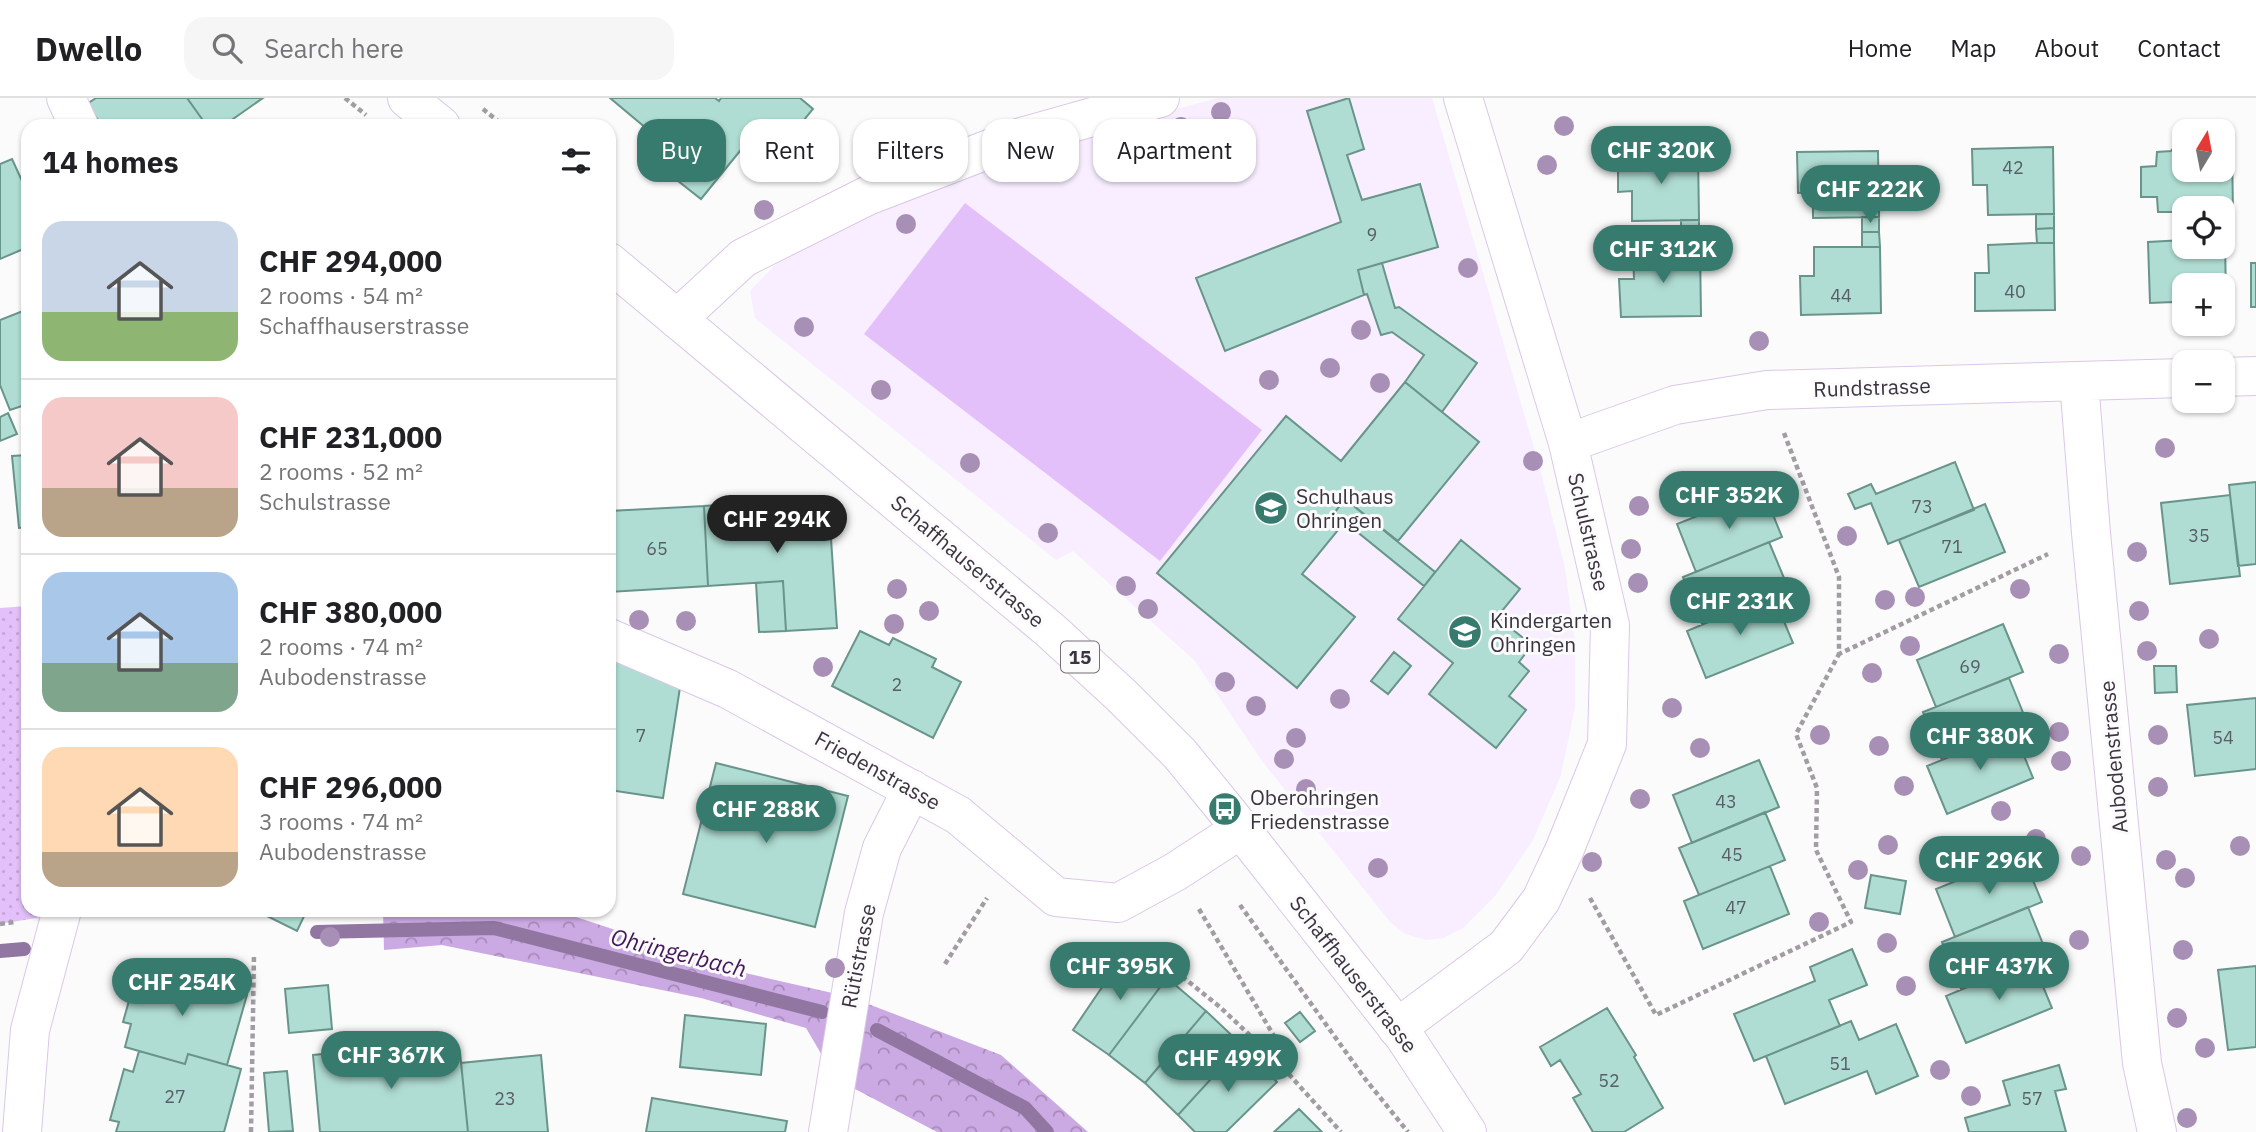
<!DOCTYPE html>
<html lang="en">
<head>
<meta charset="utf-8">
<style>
	body { margin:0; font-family:"IBM Plex Sans",sans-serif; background:#f6f6f6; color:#202124; height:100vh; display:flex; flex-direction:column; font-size:26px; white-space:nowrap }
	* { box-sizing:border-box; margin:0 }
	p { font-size:23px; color:#757577 }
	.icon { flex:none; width:38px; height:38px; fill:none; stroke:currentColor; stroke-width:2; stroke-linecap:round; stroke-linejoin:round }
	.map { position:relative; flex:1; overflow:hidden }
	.side { position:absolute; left:21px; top:21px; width:595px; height:798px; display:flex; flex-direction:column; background:#fff; border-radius:21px; box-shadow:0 2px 5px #0004 }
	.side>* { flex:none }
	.hud { position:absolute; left:637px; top:21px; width:665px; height:63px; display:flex; gap:14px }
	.needle { width:46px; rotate:10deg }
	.buttons { position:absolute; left:2172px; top:21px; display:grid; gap:14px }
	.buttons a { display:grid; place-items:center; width:63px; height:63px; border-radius:14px; background:#fff; box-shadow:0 2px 5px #0004; font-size:35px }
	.price { position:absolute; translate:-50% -60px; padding:0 16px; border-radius:24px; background:#377b6e; color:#fff; font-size:23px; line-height:46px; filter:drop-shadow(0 2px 4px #0008) }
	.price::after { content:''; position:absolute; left:50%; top:42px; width:21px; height:16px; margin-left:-10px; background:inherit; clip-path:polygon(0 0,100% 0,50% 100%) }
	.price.current { background:#222; color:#fff }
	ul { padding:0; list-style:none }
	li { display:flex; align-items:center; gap:21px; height:175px; padding:0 21px }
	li+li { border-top:2px solid #e0e0e0 }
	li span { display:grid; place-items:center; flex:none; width:196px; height:140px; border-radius:21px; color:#555 }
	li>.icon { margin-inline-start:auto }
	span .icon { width:84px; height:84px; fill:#fffc; stroke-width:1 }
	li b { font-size:30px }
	h2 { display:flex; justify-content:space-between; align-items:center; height:84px; padding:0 21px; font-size:30px }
	.tag { padding:0 24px; border-radius:21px; background:#fff; box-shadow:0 2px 5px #0004; font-size:24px; line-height:63px }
	.tag.current { background:#377b6e; color:#fff }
	header { display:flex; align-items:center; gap:42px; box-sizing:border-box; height:98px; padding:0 35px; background:#fff; border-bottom:2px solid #e0e0e0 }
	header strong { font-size:33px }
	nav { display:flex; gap:38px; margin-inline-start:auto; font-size:24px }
	.search { width:490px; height:63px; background:#f6f6f6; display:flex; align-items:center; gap:18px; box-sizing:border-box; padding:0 24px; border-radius:21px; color:#757577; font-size:26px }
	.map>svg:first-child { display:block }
	.built { fill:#f8eeff }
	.grass { fill:url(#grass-dots) }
	.forest { fill:url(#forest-crowns) }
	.pitch { fill:#e3c0fa }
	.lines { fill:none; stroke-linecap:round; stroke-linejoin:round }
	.stream { stroke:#9076a1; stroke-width:14 }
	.building { fill:#b0ddd3; stroke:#69948a; stroke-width:2 }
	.minor-casing { stroke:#dbc7e8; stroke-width:40 }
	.primary-casing { stroke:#dbc7e8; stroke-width:40 }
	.path { stroke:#a19da3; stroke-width:4.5; stroke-dasharray:5 3.5; stroke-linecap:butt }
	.minor { stroke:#fff; stroke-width:38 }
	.primary { stroke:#fff; stroke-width:38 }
	.tree { fill:#a78fb5 }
	.labels { text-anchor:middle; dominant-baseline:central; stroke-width:6; stroke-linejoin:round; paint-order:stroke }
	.number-label { font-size:18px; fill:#585e65 }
	.shield { fill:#fbfbfb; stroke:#756f78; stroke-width:2 }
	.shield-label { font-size:19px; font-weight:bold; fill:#3b3340 }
	.street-label { font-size:21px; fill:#3b3340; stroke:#fbfbfb }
	.poi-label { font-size:21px; fill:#3b3340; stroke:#fbfbfb; text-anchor:start }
	.water-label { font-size:23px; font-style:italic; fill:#43175a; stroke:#fbfbfb }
</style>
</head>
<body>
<header>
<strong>Dwello</strong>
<div class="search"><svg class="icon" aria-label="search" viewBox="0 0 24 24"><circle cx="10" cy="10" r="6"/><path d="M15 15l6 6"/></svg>Search here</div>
<nav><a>Home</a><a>Map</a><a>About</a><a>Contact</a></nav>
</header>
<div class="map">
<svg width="2256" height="1034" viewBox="0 0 2256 1034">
	<defs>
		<pattern id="grass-dots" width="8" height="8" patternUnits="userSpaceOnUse" patternTransform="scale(1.75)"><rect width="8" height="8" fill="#e3c0fa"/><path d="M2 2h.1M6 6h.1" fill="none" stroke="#c4a5d7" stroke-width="1.8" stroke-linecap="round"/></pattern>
		<pattern id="forest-crowns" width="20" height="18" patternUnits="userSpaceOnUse" patternTransform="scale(1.75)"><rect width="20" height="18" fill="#cba9e2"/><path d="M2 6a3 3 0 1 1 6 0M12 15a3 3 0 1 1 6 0" fill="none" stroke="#a68ab9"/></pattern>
	</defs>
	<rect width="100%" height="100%" fill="#fbfbfb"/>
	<path class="built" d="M1218,0H1432L1539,367L1565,470L1575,545V609L1561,677L1533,742L1495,798L1463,830L1443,840L1426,842L1405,836L1390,824L1262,663L1195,563L1073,453L1056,462L755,220L750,193L780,162L989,61Z"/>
	<path class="grass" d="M28,508V812H62L60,816L0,826V510Z"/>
	<path class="forest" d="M383,812H555L745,875L850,899L1001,957L1088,1034H937L836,981L806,930L701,900L442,847L384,852Z"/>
	<path class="pitch" d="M965,105L1262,332L1160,463L864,236Z"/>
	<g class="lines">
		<path class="stream" d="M317,834L494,830L822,914
			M0,853L24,851
			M877,932L1025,1010L1047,1034"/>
	</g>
	<path class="building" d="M96,0H187L207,28H102L87,6Z
		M187,0H263L223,28H207Z
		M610,0H715L719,3L721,0H800L813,11L767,67L744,48L701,101L673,79L679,71L646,45L653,36Z
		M1349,0L1364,51L1347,57L1362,102L1420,86L1438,149L1358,172L1364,197L1225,253L1196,180L1341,124L1307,13Z
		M2177,46H2184V72H2222V52H2232L2233,113H2222V110H2184V114H2158L2157,99H2141V69L2156,68L2157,54L2171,53Z
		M2053,49L2054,116L1988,117L1987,87H1973L1972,51Z
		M1878,53L1879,119L1813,120V94L1798,95L1797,54Z
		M1698,55L1699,122L1632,123V93L1618,94V57Z
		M12,61L28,96V149L0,161V66Z
		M2036,116H2054V130L2036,131Z
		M1862,119H1879V134H1862Z
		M1681,122H1699V137L1681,138Z
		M2054,130V145H2037L2036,131Z
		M1862,134H1879L1880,149H1862Z
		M1699,137L1700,151L1682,152L1681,138Z
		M2222,141H2225L2226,203H2222V187H2184V209L2174,204L2150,205L2148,144L2184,142V149H2222Z
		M2037,145H2054L2055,212L1975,213V175H1989L1988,147Z
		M1814,149H1880L1881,215L1801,217L1800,178H1814Z
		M1700,151L1701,218L1621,219L1619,181H1634L1633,153Z
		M1382,165L1395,210L1399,209L1477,265L1442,314L1405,284L1424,257L1392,234L1381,237L1367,196L1364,197L1358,172Z
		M2251,165H2256V209H2251Z
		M28,211V306L10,312L0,287V222Z
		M1405,284L1479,344L1398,443L1345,401L1332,418L1343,426L1302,476L1355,519L1297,590L1157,475L1286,318L1341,363Z
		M8,315L17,336L0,343V319Z
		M28,357V429L19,430L12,358Z
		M1955,364L1974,412L1888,446L1871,405L1855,411L1848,396L1871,386L1876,396Z
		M2256,384V466L2238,468L2229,387Z
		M1763,392L1782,439L1696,474L1677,426Z
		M2230,397L2240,478L2170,486L2161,405Z
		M816,401L829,411L837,530L786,533L783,483L708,488L704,408Z
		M1345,401L1435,474L1424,488L1334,415Z
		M1985,406L2005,454L1919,489L1899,442Z
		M704,408L708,488L609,494V413Z
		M1461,442L1520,491L1497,519L1532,547L1519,564L1529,573L1509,598L1526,612L1496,650L1429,596L1453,565L1398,521Z
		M1769,444L1789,492L1702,526L1683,479Z
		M783,483L786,533L759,534L756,485Z
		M1773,497L1793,545L1706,580L1687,533Z
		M2003,526L2023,574L1936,609L1917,562Z
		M860,533L889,547L893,540L936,561L932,569L961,584L933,640L832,588Z
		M1394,554L1411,568L1388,596L1371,583Z
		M609,560L681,583L663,700L609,692Z
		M2154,568H2176L2177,594L2155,595Z
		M2009,580L2028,627L1942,662L1923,614Z
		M2256,600V671L2195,678L2187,607Z
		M2014,633L2033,680L1947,716L1927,668Z
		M1759,662L1779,709L1692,745L1673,697Z
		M716,665L848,698L815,829L683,796Z
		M1765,714L1785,762L1699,797L1679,750Z
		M2022,756L2042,804L1955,839L1936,791Z
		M1770,768L1789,816L1703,851L1684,803Z
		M1871,777L1906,783L1900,816L1865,810Z
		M2028,809L2047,856L1961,891L1942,844Z
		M255,812H307L297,833Z
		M1128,851L1167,880L1109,957L1073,932Z
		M1852,851L1867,887L1829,902L1840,928L1754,963L1734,916L1815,883L1810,869Z
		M2032,862L2052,910L1966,945L1946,898Z
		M2256,868V949L2228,952L2218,872Z
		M147,870L247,897L227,967L188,956L185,966L125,949L131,926L123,924L138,871L146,874Z
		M1167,880L1206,913L1145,985L1109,957Z
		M328,887L332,931L289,935L285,891Z
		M1607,910L1636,957L1634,959L1663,1010L1624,1034H1593L1573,1000L1581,996L1560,962L1551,968L1540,949Z
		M1206,913L1242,947L1178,1017L1145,985Z
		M1300,914L1315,933L1300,944L1285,925Z
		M685,917L766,926L761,977L680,969Z
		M1851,923L1859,942L1896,926L1918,978L1876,996L1867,973L1785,1006L1766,958Z
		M429,946L430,957L460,954L468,1034H320L313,957Z
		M1242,947L1277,984L1226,1034H1195L1178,1017Z
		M139,953L185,966L188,956L241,971L224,1034H116L119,1024L110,1022L124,971L133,974Z
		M541,957L548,1034H468L461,965Z
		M2059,967L2066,991L2055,993L2066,1034H1969L1965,1020L2010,1007L2003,983Z
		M287,973L293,1033L269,1034L264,975Z
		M652,1000L787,1023L785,1034H646Z
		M1299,1011L1322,1034H1274Z"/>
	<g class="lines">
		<g class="minor-casing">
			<path id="minor" d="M66,0L79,28
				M677,221L743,160L867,98L1018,40L1160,0
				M2222,279L2256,278
				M2079,283L2091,435L2142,965L2157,1034
				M1568,345L1675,307L1767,292L2184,280
				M609,540L728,591L958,717L1056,799L1118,805L1175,774L1241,731
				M1397,930L1506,849L1541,802L1564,753L1607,646L1610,527L1568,345L1463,0
				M22,1034L30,932L62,812
				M828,1034L864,815L882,750L912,691"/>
		</g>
		<g class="primary-casing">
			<path id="primary" d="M407,0L441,28
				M609,164L1050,532L1121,597L1180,656L1225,711L1404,938L1467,1034"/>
		</g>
		<path class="path" d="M345,0L366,17
			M483,11L504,28
			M1784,335L1839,479V556L2048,456
			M1590,800L1656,917L1851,824L1816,752L1817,690L1796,636L1839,556
			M1240,807L1366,982L1408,1034
			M1199,811L1284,955L1276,962
			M0,826L15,824
			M945,866L987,800
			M1169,868L1220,909L1276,962L1341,1034
			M251,1034L254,856"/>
		<use href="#minor" class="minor"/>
		<use href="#primary" class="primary"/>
	</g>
	<g class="tree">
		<circle cx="1221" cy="14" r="10"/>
		<circle cx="1564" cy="28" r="10"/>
		<circle cx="1181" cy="29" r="10"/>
		<circle cx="938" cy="31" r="10"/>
		<circle cx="1125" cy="44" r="10"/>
		<circle cx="1547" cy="67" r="10"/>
		<circle cx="764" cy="112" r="10"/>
		<circle cx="906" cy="126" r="10"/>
		<circle cx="1468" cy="170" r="10"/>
		<circle cx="804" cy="229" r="10"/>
		<circle cx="1361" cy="232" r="10"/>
		<circle cx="1759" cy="243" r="10"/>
		<circle cx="1330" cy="270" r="10"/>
		<circle cx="1269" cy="282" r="10"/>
		<circle cx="1380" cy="285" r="10"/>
		<circle cx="881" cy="292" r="10"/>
		<circle cx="2165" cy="350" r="10"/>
		<circle cx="1533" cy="363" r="10"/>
		<circle cx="970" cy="365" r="10"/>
		<circle cx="1639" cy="408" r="10"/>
		<circle cx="1048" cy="435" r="10"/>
		<circle cx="1847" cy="438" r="10"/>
		<circle cx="1631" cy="451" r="10"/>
		<circle cx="2137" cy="454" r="10"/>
		<circle cx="1638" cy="485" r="10"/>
		<circle cx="1126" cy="488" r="10"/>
		<circle cx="897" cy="491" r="10"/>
		<circle cx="2020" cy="491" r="10"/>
		<circle cx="1915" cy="499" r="10"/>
		<circle cx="1885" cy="502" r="10"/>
		<circle cx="1148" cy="511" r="10"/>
		<circle cx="929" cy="513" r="10"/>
		<circle cx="2139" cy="513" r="10"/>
		<circle cx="639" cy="522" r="10"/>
		<circle cx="686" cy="523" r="10"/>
		<circle cx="894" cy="526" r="10"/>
		<circle cx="2209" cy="541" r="10"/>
		<circle cx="1910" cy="548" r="10"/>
		<circle cx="2147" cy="553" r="10"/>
		<circle cx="2059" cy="556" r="10"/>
		<circle cx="823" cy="569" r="10"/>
		<circle cx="1872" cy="575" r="10"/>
		<circle cx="1225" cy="584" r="10"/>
		<circle cx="1340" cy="601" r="10"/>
		<circle cx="1256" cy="608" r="10"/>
		<circle cx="1672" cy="610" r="10"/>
		<circle cx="2059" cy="634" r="10"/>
		<circle cx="1820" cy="637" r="10"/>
		<circle cx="2158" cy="637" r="10"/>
		<circle cx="1296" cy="640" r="10"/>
		<circle cx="1879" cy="648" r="10"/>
		<circle cx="1700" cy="650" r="10"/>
		<circle cx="1284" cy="661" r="10"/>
		<circle cx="2061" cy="663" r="10"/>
		<circle cx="1904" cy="688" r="10"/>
		<circle cx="2158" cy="689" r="10"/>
		<circle cx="1306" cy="691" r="10"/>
		<circle cx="1640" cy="701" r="10"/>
		<circle cx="2001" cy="713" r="10"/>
		<circle cx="2036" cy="741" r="10"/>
		<circle cx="1888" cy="747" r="10"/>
		<circle cx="2240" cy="748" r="10"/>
		<circle cx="2081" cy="758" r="10"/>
		<circle cx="2166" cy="762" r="10"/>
		<circle cx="1592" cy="764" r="10"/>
		<circle cx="1378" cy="770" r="10"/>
		<circle cx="1858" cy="772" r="10"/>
		<circle cx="2185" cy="780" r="10"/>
		<circle cx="1819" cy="824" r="10"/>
		<circle cx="330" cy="839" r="10"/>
		<circle cx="2079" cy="842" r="10"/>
		<circle cx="1887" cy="845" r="10"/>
		<circle cx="2183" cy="852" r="10"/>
		<circle cx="835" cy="870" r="10"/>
		<circle cx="1906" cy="888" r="10"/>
		<circle cx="2177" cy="920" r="10"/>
		<circle cx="2205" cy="950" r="10"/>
		<circle cx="1940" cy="972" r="10"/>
		<circle cx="1971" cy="998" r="10"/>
		<circle cx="2187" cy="1020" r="10"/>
	</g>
	<defs>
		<g id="school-disc" transform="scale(1.75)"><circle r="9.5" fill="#377b6e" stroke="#fbfbfb"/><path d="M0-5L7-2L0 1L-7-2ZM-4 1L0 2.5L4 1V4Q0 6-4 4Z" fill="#fff"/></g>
		<g id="bus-disc" transform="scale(1.75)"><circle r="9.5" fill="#377b6e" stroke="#fbfbfb"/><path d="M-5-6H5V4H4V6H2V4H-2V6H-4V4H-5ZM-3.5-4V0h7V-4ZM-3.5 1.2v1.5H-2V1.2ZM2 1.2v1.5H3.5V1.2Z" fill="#fff"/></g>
	</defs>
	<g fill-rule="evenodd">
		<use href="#school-disc" x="1271" y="410"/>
		<use href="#school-disc" x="1465" y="534"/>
		<use href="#bus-disc" x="1225" y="711"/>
	</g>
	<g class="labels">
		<g class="number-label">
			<text x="2013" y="69">42</text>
			<text x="1372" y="136">9</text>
			<text x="2015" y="193">40</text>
			<text x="1841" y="197">44</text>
			<text x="1922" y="408">73</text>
			<text x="2199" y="437">35</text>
			<text x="1952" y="448">71</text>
			<text x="657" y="450">65</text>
			<text x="1970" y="568">69</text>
			<text x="897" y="586">2</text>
			<text x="641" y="637">7</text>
			<text x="2223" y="639">54</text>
			<text x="1726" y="703">43</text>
			<text x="1732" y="756">45</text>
			<text x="1736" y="809">47</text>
			<text x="1840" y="965">51</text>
			<text x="1609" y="982">52</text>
			<text x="175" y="998">27</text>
			<text x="505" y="1000">23</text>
			<text x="2032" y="1000">57</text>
		</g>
		<rect class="shield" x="1061" y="543.5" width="38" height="31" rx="5"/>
		<g class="shield-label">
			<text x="1080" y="559">15</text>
		</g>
		<g class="street-label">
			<text transform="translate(1872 289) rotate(-2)">Rundstrasse</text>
			<text transform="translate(1589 434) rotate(77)">Schulstrasse</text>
			<text transform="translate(968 463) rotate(40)">Schaffhauserstrasse</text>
			<text transform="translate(2113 659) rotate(-95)">Aubodenstrasse</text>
			<text transform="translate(878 672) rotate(29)">Friedenstrasse</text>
			<text transform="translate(858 858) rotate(-79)">Rütistrasse</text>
			<text transform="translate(1354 876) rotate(52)">Schaffhauserstrasse</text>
		</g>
		<g class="poi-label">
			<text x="1296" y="398">Schulhaus<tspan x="1296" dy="24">Ohringen</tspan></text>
			<text x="1490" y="522">Kindergarten<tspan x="1490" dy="24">Ohringen</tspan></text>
			<text x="1250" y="699">Oberohringen<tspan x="1250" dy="24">Friedenstrasse</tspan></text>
		</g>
		<g class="water-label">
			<text transform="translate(679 854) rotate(14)">Ohringerbach</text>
		</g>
	</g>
</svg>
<div class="buttons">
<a><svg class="needle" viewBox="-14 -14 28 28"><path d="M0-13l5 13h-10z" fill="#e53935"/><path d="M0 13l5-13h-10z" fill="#757577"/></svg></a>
<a><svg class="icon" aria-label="locate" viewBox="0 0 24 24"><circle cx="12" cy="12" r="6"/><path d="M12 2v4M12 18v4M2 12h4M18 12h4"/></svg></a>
<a>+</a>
<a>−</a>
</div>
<b class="price" style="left:1661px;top:88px">CHF 320K</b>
<b class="price" style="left:1870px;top:127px">CHF 222K</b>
<b class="price" style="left:1663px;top:187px">CHF 312K</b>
<b class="price" style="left:1729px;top:433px">CHF 352K</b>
<b class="price current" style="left:777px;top:457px">CHF 294K</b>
<b class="price" style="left:1740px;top:539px">CHF 231K</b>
<b class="price" style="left:1980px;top:674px">CHF 380K</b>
<b class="price" style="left:766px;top:747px">CHF 288K</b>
<b class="price" style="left:1989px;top:798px">CHF 296K</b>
<b class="price" style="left:1120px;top:904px">CHF 395K</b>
<b class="price" style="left:1999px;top:904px">CHF 437K</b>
<b class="price" style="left:182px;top:920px">CHF 254K</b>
<b class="price" style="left:391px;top:993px">CHF 367K</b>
<b class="price" style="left:1228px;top:996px">CHF 499K</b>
<div class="hud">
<a class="tag current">Buy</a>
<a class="tag">Rent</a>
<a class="tag">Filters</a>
<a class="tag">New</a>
<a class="tag">Apartment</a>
</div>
<section class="side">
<h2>14 homes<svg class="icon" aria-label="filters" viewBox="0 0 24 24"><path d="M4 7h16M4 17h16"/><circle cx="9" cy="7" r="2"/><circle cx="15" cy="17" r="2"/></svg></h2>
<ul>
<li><span style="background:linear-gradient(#c9d6e8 65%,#8fb573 0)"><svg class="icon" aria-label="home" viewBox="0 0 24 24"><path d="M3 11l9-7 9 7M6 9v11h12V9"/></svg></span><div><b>CHF 294,000</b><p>2 rooms · 54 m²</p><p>Schaffhauserstrasse</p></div></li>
<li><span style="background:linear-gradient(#f6c9c9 65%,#b9a48a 0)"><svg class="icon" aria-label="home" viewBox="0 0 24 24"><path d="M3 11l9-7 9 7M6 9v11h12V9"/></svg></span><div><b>CHF 231,000</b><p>2 rooms · 52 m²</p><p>Schulstrasse</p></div></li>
<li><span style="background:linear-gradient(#a9c7e8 65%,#7fa58c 0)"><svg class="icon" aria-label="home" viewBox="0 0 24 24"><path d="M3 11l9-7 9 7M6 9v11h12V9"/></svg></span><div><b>CHF 380,000</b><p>2 rooms · 74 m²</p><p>Aubodenstrasse</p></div></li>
<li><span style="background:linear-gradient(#ffd9b3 75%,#b9a48a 0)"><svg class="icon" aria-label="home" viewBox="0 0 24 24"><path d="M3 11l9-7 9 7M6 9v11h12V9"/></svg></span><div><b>CHF 296,000</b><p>3 rooms · 74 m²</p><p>Aubodenstrasse</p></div></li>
</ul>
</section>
</div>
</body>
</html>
